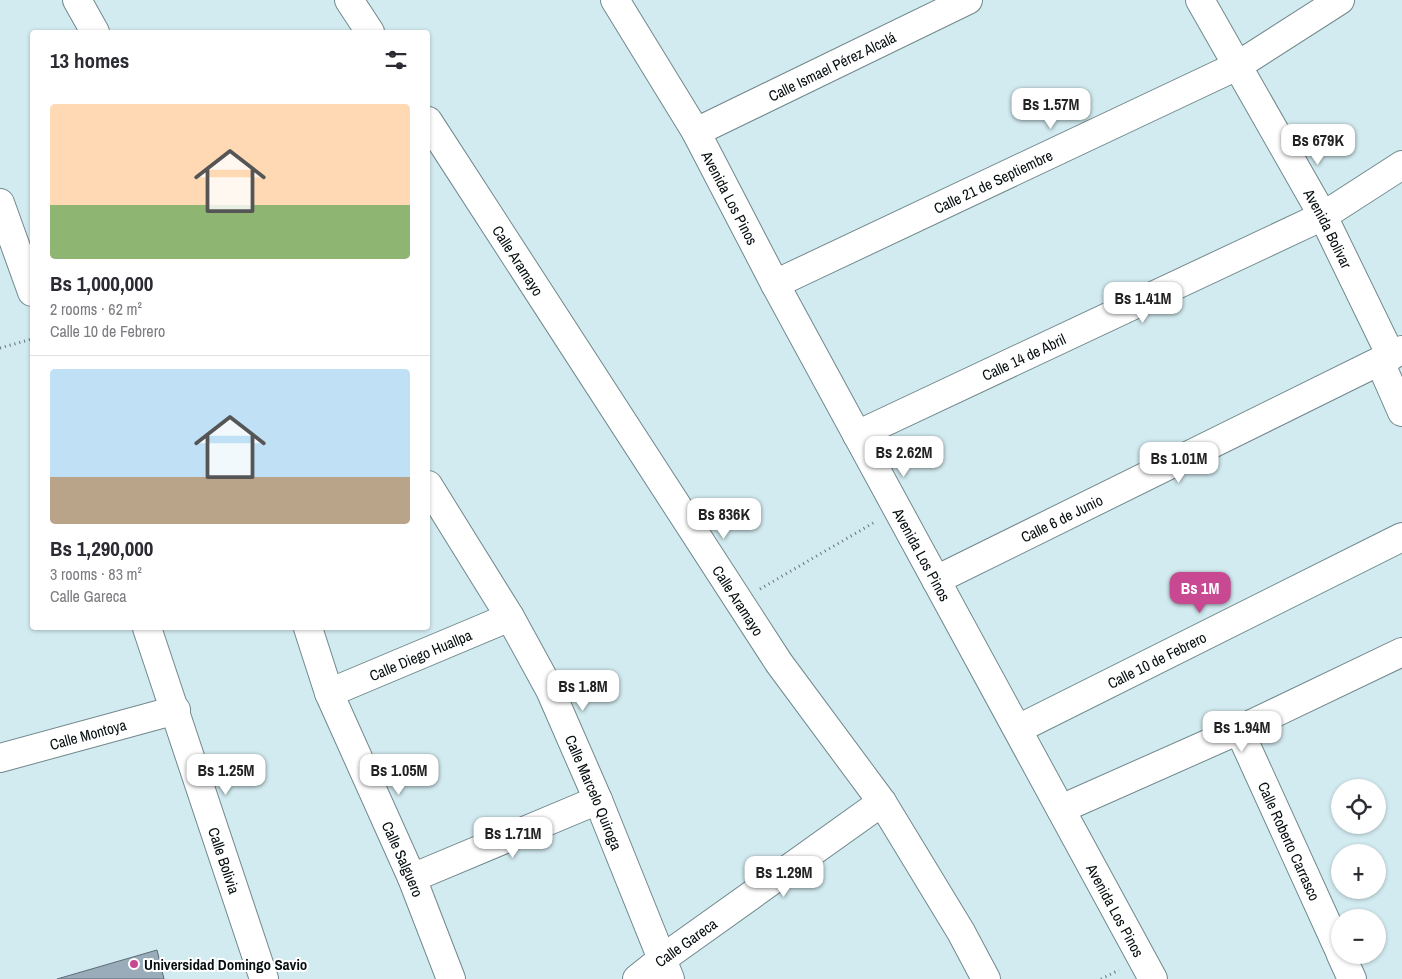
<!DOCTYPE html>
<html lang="en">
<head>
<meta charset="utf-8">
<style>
	body { margin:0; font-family:"Archivo Narrow",sans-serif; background:#f2f2f3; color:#2b2b33; height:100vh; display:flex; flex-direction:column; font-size:19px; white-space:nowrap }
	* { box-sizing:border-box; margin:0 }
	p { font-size:16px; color:#7c7c81 }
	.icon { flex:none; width:28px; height:28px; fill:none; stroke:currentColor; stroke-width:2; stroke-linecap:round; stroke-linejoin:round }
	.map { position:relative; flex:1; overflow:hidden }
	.sheet { position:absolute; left:30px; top:30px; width:400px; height:600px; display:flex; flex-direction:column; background:#fff; border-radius:5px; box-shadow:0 1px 4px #0004 }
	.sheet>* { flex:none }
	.tools { position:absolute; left:1331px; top:779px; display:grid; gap:10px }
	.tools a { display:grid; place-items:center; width:55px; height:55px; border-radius:50%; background:#fff; box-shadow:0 1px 4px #0004; font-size:25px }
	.price { position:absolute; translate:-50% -42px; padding:0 11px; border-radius:10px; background:#fff; color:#222; font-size:16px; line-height:32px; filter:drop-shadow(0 1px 2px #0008) }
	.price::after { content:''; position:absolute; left:50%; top:30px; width:15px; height:11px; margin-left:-8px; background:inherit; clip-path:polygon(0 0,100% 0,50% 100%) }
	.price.active { background:#c84892; color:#fff }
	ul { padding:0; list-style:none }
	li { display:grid; align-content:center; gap:10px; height:265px; padding:0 20px }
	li+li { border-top:1px solid #e1e1e2 }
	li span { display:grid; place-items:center; height:155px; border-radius:5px; color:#555 }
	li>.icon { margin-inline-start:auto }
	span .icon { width:90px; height:90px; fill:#fffc; stroke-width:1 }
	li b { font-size:21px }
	h2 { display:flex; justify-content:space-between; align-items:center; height:60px; padding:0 20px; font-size:21px }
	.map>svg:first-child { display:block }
	.building { fill:#9aacb9; stroke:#5b6c77 }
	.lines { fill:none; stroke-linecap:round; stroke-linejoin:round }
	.minor-casing { stroke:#71888c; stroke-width:30 }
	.major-casing { stroke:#71888c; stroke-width:30 }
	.path { stroke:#647476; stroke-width:3; stroke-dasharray:1 4; stroke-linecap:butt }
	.minor { stroke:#fff; stroke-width:28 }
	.major { stroke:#fff; stroke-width:28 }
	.poi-dot { fill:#c84892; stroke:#fff; stroke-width:2 }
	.labels { text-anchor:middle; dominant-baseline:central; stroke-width:4; stroke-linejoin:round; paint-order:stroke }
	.street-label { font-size:15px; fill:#060e0f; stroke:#fff }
	.poi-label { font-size:15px; font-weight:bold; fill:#060e0f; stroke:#fff; text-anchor:start }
</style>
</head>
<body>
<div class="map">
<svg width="1402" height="979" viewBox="0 0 1402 979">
	<rect width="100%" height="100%" fill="#d2ebf0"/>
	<path class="building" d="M157,950L164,979H57Z"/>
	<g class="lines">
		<g class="minor-casing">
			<g id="minor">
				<path d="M77,0L95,32"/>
				<path d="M349,0L370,32"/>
				<path id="s1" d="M1200,0L1323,216L1391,356"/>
				<path id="s2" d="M428,121L779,663L882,802L961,932L986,979"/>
				<path id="s3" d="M696,132L968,0"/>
				<path d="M0,203L32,292"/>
				<path id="s4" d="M775,284L1237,66L1340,0"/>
				<path d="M1380,362L1402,412"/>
				<path id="s5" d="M857,435L1323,216L1402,165"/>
				<path id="s6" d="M428,485L510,617L550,690L598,800L670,979"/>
				<path id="s7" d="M936,580L1402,350"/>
				<path id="s8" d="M147,628L264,979"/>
				<path id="s9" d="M308,628L329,693L412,878L451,979"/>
				<path id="s10" d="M329,693L510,617"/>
				<path id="s11" d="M1018,729L1402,537"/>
				<path id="s12" d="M1239,730L1340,952"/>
				<path id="s13" d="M0,758L176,710"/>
				<path d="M1061,809L1239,730L1402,652"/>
				<path d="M412,878L598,800"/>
				<path d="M1341,955L1352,979"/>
				<path id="s14" d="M637,979L662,959L882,802"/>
			</g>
		</g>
		<g class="major-casing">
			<g id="major">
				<path id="s15" d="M615,0L696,132L775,284L1153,979"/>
			</g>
		</g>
		<path class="path" d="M0,348L32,339
			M760,589L875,522
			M1101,979L1119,970"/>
		<use href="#minor" class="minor"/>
		<use href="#major" class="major"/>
	</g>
	<circle class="poi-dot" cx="134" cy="964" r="5"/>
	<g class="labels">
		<g class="street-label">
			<text stroke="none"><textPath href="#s3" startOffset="151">Calle Ismael Pérez Alcalá</textPath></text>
			<text stroke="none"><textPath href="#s4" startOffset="241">Calle 21 de Septiembre</textPath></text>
			<text stroke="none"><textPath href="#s15" startOffset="229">Avenida Los Pinos</textPath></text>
			<text stroke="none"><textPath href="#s1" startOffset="262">Avenida Bolivar</textPath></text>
			<text stroke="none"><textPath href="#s2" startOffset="166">Calle Aramayo</textPath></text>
			<text stroke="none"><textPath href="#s5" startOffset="184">Calle 14 de Abril</textPath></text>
			<text stroke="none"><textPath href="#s7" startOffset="140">Calle 6 de Junio</textPath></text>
			<text stroke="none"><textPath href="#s15" startOffset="634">Avenida Los Pinos</textPath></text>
			<text stroke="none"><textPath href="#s2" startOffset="571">Calle Aramayo</textPath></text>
			<text stroke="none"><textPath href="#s10" startOffset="99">Calle Diego Huallpa</textPath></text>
			<text stroke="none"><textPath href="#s11" startOffset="155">Calle 10 de Febrero</textPath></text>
			<text stroke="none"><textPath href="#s13" startOffset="91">Calle Montoya</textPath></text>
			<text stroke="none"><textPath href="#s6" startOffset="350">Calle Marcelo Quiroga</textPath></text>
			<text stroke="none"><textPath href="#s12" startOffset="122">Calle Roberto Carrasco</textPath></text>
			<text stroke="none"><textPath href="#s9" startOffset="250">Calle Salguero</textPath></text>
			<text stroke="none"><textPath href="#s8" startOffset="245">Calle Bolivia</textPath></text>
			<text stroke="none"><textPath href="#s15" startOffset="1039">Avenida Los Pinos</textPath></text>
			<text stroke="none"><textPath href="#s14" startOffset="61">Calle Gareca</textPath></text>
		</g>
		<g class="poi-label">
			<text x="144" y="964">Universidad Domingo Savio</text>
		</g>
	</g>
</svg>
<div class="tools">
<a><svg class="icon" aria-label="locate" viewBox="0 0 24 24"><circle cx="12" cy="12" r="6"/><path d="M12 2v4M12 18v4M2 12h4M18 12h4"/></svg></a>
<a>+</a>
<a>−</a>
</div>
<b class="price" style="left:1051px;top:130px">Bs 1.57M</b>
<b class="price" style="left:1318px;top:166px">Bs 679K</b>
<b class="price" style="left:1143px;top:324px">Bs 1.41M</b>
<b class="price" style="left:904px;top:478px">Bs 2.62M</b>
<b class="price" style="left:1179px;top:484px">Bs 1.01M</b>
<b class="price" style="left:724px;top:540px">Bs 836K</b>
<b class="price active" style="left:1200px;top:614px">Bs 1M</b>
<b class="price" style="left:583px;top:712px">Bs 1.8M</b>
<b class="price" style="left:1242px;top:753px">Bs 1.94M</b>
<b class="price" style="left:226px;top:796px">Bs 1.25M</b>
<b class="price" style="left:399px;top:796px">Bs 1.05M</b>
<b class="price" style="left:513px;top:859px">Bs 1.71M</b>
<b class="price" style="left:784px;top:898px">Bs 1.29M</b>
<section class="sheet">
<h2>13 homes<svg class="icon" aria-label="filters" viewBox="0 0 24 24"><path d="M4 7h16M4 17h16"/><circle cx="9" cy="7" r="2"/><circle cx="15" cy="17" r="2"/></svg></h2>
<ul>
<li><span style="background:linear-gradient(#ffd9b3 65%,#8fb573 0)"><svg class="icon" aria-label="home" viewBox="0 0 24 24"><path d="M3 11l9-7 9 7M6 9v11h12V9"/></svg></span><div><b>Bs 1,000,000</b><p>2 rooms · 62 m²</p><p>Calle 10 de Febrero</p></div></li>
<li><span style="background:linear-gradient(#bfe0f5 70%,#b9a48a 0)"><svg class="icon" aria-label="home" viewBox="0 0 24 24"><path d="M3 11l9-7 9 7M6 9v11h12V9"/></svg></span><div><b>Bs 1,290,000</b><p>3 rooms · 83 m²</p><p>Calle Gareca</p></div></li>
</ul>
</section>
</div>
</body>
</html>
